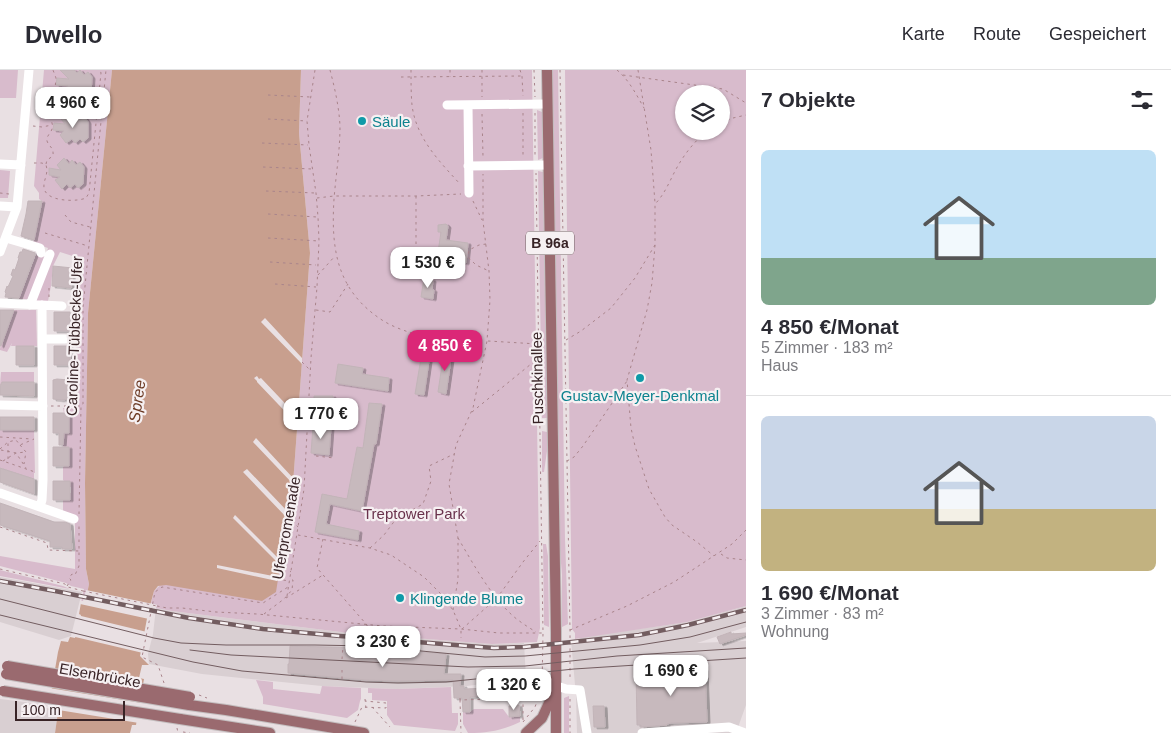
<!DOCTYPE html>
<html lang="de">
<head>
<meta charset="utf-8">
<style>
	body { margin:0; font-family:Helvetica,sans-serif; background:#f7f7f7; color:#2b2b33; height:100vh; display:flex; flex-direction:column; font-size:19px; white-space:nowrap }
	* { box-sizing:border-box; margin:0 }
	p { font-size:16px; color:#7c7c81 }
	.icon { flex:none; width:28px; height:28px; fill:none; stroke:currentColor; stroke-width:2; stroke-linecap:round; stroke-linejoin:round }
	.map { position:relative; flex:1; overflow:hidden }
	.side { display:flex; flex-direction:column; background:#fff; width:425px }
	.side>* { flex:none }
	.fabs { position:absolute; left:675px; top:15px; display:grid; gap:10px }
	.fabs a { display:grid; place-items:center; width:55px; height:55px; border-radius:50%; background:#fff; box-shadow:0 1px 4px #0004; font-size:25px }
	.scale { position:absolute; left:15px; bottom:12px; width:110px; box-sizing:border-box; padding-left:5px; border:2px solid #382326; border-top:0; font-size:14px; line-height:18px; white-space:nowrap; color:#382326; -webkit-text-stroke:4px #f6f0f2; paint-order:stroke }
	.price { position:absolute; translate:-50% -42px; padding:0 11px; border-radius:10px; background:#fff; color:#222; font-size:16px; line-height:32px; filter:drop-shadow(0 1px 2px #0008) }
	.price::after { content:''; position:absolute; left:50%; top:30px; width:15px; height:11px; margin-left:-8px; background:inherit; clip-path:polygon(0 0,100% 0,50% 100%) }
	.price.selected { background:#db2777; color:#fff }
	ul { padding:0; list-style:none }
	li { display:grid; align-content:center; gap:10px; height:265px; padding:0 15px }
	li+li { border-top:1px solid #e1e1e2 }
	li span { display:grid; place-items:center; height:155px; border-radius:8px; color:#555 }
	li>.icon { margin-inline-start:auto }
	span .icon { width:90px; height:90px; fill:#fffc; stroke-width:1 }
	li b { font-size:21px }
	h2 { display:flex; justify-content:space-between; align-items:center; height:60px; padding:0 15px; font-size:21px }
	header { display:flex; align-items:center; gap:30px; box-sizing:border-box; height:70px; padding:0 25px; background:#fff; border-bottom:1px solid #e1e1e2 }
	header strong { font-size:24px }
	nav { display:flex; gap:28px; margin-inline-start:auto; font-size:18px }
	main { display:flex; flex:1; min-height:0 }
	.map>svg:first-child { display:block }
	.built { fill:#d9cfd2 }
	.green { fill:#d8bbcc; fill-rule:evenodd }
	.water { fill:#c89f8e }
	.pier { fill:#e9e0e3 }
	.building { fill:#c7b9bd; stroke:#c2b4b8; filter:url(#shadow) }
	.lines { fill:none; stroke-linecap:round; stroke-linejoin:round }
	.major-casing { stroke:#c3bdbe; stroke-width:12 }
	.path { stroke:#a9848b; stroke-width:1; stroke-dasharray:2.5 4; stroke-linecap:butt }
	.minor { stroke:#fff; stroke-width:9 }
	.major { stroke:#9a6a6f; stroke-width:10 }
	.tram { stroke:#735d60; stroke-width:1 }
	.rail-casing { stroke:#735d60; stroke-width:4.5 }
	.rail { stroke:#f6f0f2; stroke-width:2.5; stroke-dasharray:8; stroke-linecap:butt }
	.major-bridge-casing { stroke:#c3bdbe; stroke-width:12; stroke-linecap:butt }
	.path-bridge { stroke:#a9848b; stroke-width:1; stroke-dasharray:2.5 4; stroke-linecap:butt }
	.major-bridge { stroke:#9a6a6f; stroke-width:10 }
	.culture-dot { fill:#0f9aa8; stroke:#f6f0f2; stroke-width:2 }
	.labels { text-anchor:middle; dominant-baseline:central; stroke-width:4.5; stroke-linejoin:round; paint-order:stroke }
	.shield { fill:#f6f0f2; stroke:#716063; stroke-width:1 }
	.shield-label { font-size:14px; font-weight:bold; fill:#382326 }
	.culture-label { font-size:15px; fill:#0d838f; stroke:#f6f0f2; text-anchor:start }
	.street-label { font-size:15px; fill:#382326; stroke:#f6f0f2 }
	.park-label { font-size:15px; fill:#6a324c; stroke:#f6f0f2 }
	.water-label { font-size:16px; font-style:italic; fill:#6c3a24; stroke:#f6f0f2 }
</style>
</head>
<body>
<header>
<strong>Dwello</strong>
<nav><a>Karte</a><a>Route</a><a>Gespeichert</a></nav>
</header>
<main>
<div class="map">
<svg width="746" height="663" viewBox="0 0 746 663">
	<defs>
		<filter id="shadow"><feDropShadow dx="3" dy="1.5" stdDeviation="0" flood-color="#0004"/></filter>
	</defs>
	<rect width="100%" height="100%" fill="#e9e0e3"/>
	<path class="built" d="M0,507L82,522L71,566L59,570L0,552Z
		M746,536V557L697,573L746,571V635L736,663H577L576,626L571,570L589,566L687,552Z
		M156,538L172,541L349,563L492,574L524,573L526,608L467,616L397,619L322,616L202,604L149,594L148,584L153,564Z
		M0,629L49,635L58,642L55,663H0Z"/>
	<path class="green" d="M0,0H18L16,28H0Z
		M44,0H112L88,243L85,413L86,499L89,514L85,534L81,533L84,519L71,516L66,513L0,496V486L75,499V446L63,441V430H70V427H69V423H71V417H69L70,411H64L63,410V397L64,396H69V378L64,377L63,376V364L64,363H69V344L64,343L63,338H76V245L82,189L60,182L53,196L51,216L48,231H28V229H19L37,182L46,184L48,178L33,173L42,131L39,129V123L34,116Z
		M301,0H532L540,558L537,572L492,574L349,563L172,541L156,538L157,535L151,533L154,521L160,515L277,511L293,414L310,183L299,63Z
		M552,0H558L565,469L568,554L562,557V505L559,469Z
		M565,0H746V536L687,552L575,569V563L572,559ZM684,24H721V61H684Z
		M537,40L542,42L543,88L538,90Z
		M0,100L10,101L8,128H0Z
		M538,101L543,102L547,348H542Z
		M14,240H36L37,276H11L12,273L7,282L0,280V278Z
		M1,302H34V312H2L0,316Z
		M0,360H34L35,403H34V409L0,398Z
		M542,361L547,362V381L544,402H542Z
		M543,474H546L548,486L549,557L544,555Z
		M0,500L63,516L70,519L0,506Z
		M256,610L273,612V619L320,624L322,616L361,618V629L360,631L358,640L347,648L263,634V627Z
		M451,617L452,643H458V654L455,661L394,655L387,645V631L372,630V623H368V618L397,619Z
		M569,626V663H564V628Z
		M474,639H503L509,647L520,646V652C501,661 488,663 468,663L463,654V642H470Z"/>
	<path class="water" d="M112,0H301L299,63L310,183L293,414L276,522L262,531L166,515L158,516L154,521L148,543L140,586L149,595H142L139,608L144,609L136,655H132L130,663H55L58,642L48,640L58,582L61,571L68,572L70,567L75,568L81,545L79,544L81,533L85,534L89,514L86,499L85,413L88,243Z"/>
	<path class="pier" d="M265,248L302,288V294L261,252Z
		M257,306L259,309L261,308L298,347V355L257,312V311L254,308Z
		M256,368L293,408V414L253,372Z
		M247,399L289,443L288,449L243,402Z
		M235,445L281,491L280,495L233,448Z
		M217,495L278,507L277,511L217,498Z
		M86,520L153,534L149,549L80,534L81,531H83Z
		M77,545L147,562L143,583L71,566L73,565Z
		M49,618L142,633L139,653L46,638Z"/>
	<path class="building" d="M60,0H74L77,3L80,0L84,5L88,2L92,7L91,24L86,28L83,24L78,28L75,24L70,28L63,20L68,16L56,15L57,8L69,9Z
		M69,43L73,48L76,45L81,50L84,46L88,52V68L83,72L80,69L75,73L72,69L66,73L60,65L64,61L53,60L54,53L65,54L61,49Z
		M64,88L69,94L72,90L76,95L80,92L84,97L83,114L78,118L75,114L70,118L67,114L62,119L55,110L60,107L49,105V98L61,100L57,95Z
		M28,131H42L34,170L21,166L26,144Z
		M446,154L448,156L446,170L468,173L466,193L437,189L441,162H438V155Z
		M23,179L35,183V185L19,228L5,227L6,223L5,222L7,216L8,217L13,206L11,205L13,199L15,200L19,188H18L20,182H22Z
		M53,196L73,198L71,218L52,216Z
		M424,208L433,210L432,220H434L433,229L421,227Z
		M0,240H14L1,276H0Z
		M54,242H70V261H54Z
		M16,276H34V295H16Z
		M54,276H70V295H54Z
		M444,281L452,282L446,324L438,322Z
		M422,282L430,284L424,325L415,324Z
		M338,294L363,298L362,304L389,308L388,321L335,313Z
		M57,309L69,310L70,329L61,330L53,329V310Z
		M2,312H34V326L0,325V316Z
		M314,326H333L332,343H314Z
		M369,333L382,334L376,374H374L362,441L330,434L326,454L359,461L358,470L315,462L322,424L347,429L357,377L363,378Z
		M53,343H69V363H64L63,375H59V363H53Z
		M0,347H34V360H0Z
		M313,356L331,357L329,385L311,383Z
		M53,377H69V396H53Z
		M0,398L34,409V424L0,412Z
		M53,411H70V430H53Z
		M0,433L54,452H65L70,454L72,479H62V477H50V471L0,455Z
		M731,562V564L746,563V565L720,574L717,567Z
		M290,576L368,578L446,584L444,604H461L460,616H464V619L523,617L524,623L470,627V642H463L462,628H454L453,610L398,611L366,610L288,603V594H289Z
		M705,599L707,652L671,653L667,654V655L641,657V655H637L636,602Z
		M519,635L520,646L509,647V636Z
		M593,636H604L605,657H594Z"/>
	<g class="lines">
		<g class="major-casing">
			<path id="major" d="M547,0L556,562V663
				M189,635L226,640L364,663
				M180,649L270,663
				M526,663L542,648L554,622"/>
		</g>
		<path class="path" d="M330,0C335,19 339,37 340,56C340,81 336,104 334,129C331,178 336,220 382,250C399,261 422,266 443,271
			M411,0C411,12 411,24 412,35C416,68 439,91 460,114
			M450,0V7
			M482,0V27
			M520,0L522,6L523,26
			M534,0L535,27
			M560,0L570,560V610
			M617,0C629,10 636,24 644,38
			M638,0L651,80L655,133
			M623,5L723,19L746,33
			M401,7L522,6
			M40,19L50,21L55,19L56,8L53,0
			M268,25L310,27
			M523,43V86
			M535,43V87
			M482,44L483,87
			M268,49L307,51
			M721,53L733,48L746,45
			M33,56L42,57L52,55
			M262,73L308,75
			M34,93H42L46,95C49,104 43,110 44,118C46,132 77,132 86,128L89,123L101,3L100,0
			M46,94L47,90L53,86C54,77 49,77 47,71C46,66 51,63 52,59C54,53 49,49 50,43L56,38C57,30 52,28 53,20
			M263,97L312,99
			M266,121L315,123
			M0,123L9,124
			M416,126V177
			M317,128L334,126H416L461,124
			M473,131L482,150
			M268,144L317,147
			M65,145L71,152L90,157
			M45,163L88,176
			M268,168L319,171
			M486,174L479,175L469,180L468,187L476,195L489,201
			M655,175L652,213L647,240L627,310L631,358L635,376L649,419L665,447L672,455L697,472L714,486
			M270,192L316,195
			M318,205L335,186
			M275,214L316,217
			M49,227V214
			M71,236L82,237
			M316,240L330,242L348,214
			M566,270L581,261L611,238L635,208L655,175V134C666,123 671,107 679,94C686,82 696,70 707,61
			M488,271L538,274
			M302,292L310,300
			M51,336H80
			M472,342L531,294L538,291
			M298,350L307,359
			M0,367L32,369
			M20,375L26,382L24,394
			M0,379L8,372L16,370L20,375L34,369
			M1,380L16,383L26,398
			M316,386L334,388
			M8,389V373
			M0,390L35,402
			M3,391L16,383L26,382
			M567,391L574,387L583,376L627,311
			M293,411L304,418
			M79,444L81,336L83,334V237L106,0
			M288,446L298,457
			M0,457L47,473L48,480L79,481
			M298,465L370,478L391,485L424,507L440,523L453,540L461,559V568
			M458,468C474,495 490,525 513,546C520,552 528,557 536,562
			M323,469L317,498L367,555V561
			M370,478L384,465L396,449L423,434L431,411L429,396L454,384
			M721,484L727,488L746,490
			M280,493L291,502
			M0,499L65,514L68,517L83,521
			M277,509L289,511
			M67,516L71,510L69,508L72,504L75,505L79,496V455
			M287,526L304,419L311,288L317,217L319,171L318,147L316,123L309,75L307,51L315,0
			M286,528L323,505
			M157,536L167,538H182L216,542L257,544L383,556L461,559L499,563H542
			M453,540L458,509V468L449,414L456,375L473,338L487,271L490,230L489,201L483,151V104
			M264,544L284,529L292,520L293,510H290
			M462,559L497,528L523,492L540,471
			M570,560L627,536L674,512L732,474L746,460
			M364,561H370
			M342,589L343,577
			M342,609V597
			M164,613L158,595L142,587L155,522L162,517L263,533L288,517
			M199,625L207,628
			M460,628V630L523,628V650
			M524,628L542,618
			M365,629L366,639
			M570,629V663
			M460,630L461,663
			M372,637L390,657
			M355,652L362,637L386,638V633L365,631
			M523,652L535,637L542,618L543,563L536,103
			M177,658L178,663
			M183,662L190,663"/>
		<path class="minor" d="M447,35L547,34
			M468,35L469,123
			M0,94L21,95
			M468,96L548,95
			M0,136L17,137
			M6,168L40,178L41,183
			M0,182L17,137L29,0
			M0,233L62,236
			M30,235L50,184
			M43,269H65
			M0,335L43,336
			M0,423L74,449
			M40,436L42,430L43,410L42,235
			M557,616L566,619L580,620L587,663
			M642,663L729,657L745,663"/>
		<use href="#major" class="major"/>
		<path class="tram" d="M0,529L154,568L181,573L226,575H315L368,576L485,587L525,586L640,575L690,567L746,552
			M0,545L193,592L242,601L366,612L398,613L446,612L574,599L746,588
			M190,580L231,585L468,597L525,596L617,586L746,578"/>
		<g class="rail-casing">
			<path id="rail" d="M0,511L55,521L189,548L263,559L340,566L494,578L524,577L639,565L688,555L746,540"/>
		</g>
		<use href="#rail" class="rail"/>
		<g class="major-bridge-casing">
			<path id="major-bridge" d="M7,596L190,627
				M6,604L189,635
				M3,621L180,649"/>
		</g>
		<path class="path-bridge" d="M83,521L157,536"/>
		<use href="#major-bridge" class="major-bridge"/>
	</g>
	<g class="culture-dot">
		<circle cx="362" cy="51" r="5"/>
		<circle cx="640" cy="308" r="5"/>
		<circle cx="400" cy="528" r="5"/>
	</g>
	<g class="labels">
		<rect class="shield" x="526" y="161.5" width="48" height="23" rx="4"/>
		<g class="shield-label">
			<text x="550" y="173">B 96a</text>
		</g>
		<g class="culture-label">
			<text x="372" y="51">Säule</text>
			<text x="640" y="325" text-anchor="middle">Gustav-Meyer-Denkmal</text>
			<text x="410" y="528">Klingende Blume</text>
		</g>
		<g class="street-label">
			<text transform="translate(74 266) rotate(-88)">Caroline-Tübbecke-Ufer</text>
			<text transform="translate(537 308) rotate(-91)">Puschkinallee</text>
			<text transform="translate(286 458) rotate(-80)">Uferpromenade</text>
			<text transform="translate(100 605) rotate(10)">Elsenbrücke</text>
		</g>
		<g class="park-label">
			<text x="414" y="443">Treptower Park</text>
		</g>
		<g class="water-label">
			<text transform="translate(137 331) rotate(-82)">Spree</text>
		</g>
	</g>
</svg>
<div class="fabs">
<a><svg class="icon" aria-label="layers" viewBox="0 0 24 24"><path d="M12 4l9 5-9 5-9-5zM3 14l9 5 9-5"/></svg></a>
</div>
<div class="scale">100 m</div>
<b class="price" style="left:73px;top:59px">4 960 €</b>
<b class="price" style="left:428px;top:219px">1 530 €</b>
<b class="price selected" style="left:445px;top:302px">4 850 €</b>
<b class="price" style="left:321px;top:370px">1 770 €</b>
<b class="price" style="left:383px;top:598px">3 230 €</b>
<b class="price" style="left:671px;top:627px">1 690 €</b>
<b class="price" style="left:514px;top:641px">1 320 €</b>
</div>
<section class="side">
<h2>7 Objekte<svg class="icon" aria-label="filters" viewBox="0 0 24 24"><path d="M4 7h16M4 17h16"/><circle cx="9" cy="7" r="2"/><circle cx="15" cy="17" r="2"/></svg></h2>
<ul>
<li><span style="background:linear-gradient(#bfe0f5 70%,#7fa58c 0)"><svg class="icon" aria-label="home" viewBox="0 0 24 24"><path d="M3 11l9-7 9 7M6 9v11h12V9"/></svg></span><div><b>4 850 €/Monat</b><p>5 Zimmer · 183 m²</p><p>Haus</p></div></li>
<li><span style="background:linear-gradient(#c9d6e8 60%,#c2b280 0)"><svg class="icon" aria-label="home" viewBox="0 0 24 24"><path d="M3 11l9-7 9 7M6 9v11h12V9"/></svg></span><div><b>1 690 €/Monat</b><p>3 Zimmer · 83 m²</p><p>Wohnung</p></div></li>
</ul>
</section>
</main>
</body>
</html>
